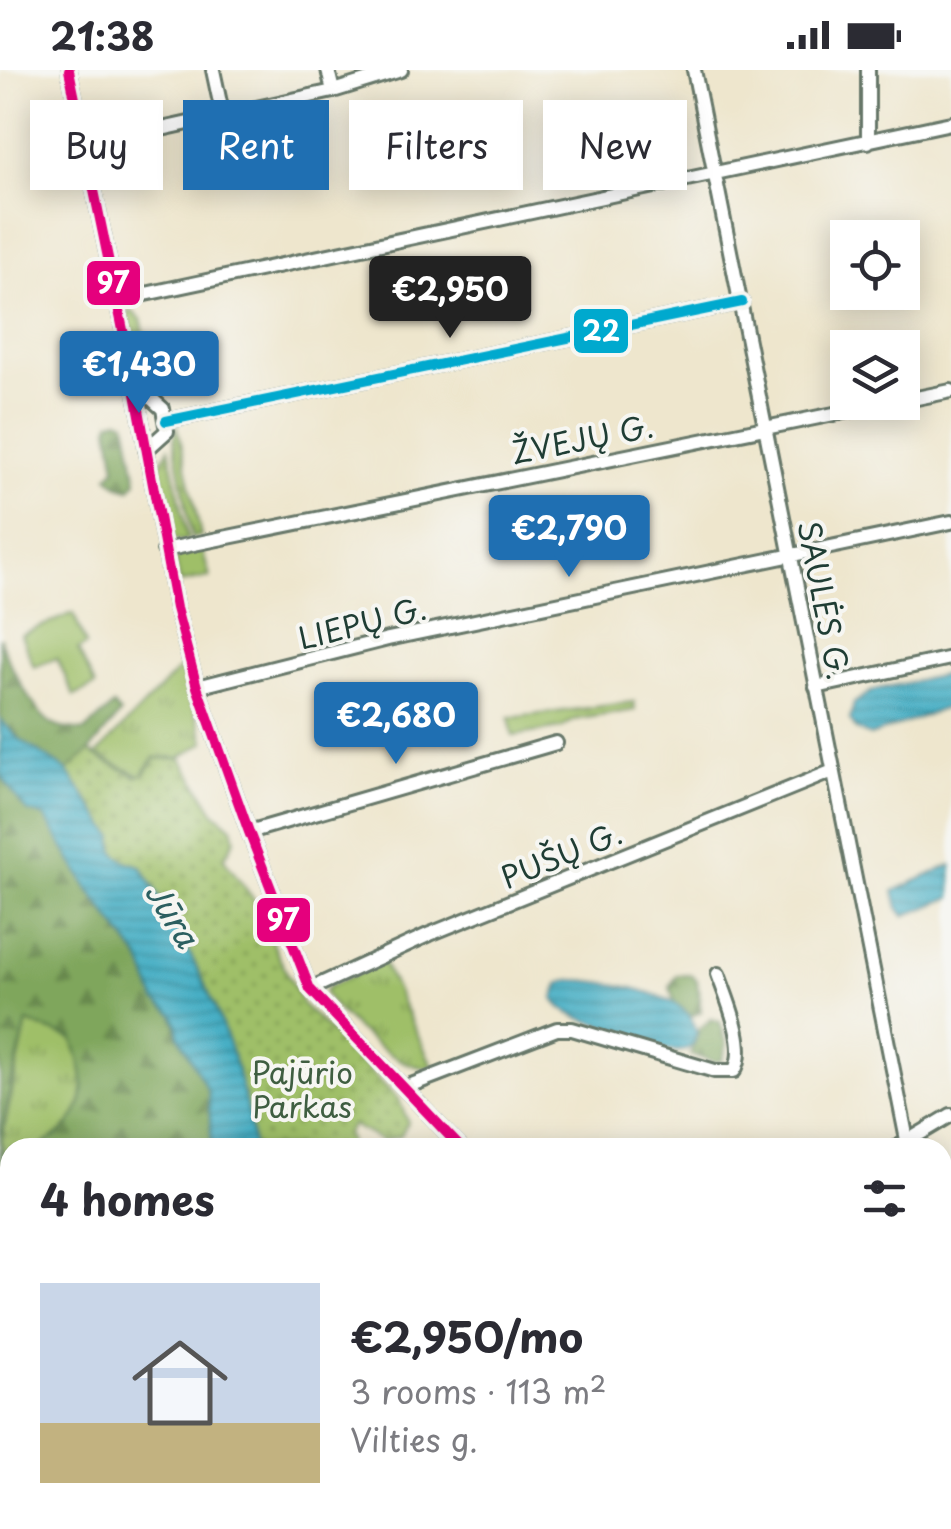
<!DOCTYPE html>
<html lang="en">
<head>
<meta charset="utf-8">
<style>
	body { margin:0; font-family:"Playpen Sans",sans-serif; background:#f2f2f3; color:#2b2b33; height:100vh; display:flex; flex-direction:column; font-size:38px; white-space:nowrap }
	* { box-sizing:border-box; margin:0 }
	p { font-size:32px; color:#7c7c81 }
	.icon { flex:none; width:55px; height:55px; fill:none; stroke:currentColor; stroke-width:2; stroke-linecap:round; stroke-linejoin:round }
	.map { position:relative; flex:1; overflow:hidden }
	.details { position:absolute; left:0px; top:1068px; width:952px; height:392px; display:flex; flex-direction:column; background:#fff; border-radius:30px 30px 0 0; box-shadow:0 5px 25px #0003 }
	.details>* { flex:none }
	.guide { position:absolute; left:30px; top:30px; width:892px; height:90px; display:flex; gap:20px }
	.controls { position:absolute; left:830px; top:150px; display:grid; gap:20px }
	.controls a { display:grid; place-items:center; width:90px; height:90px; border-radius:0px; background:#fff; box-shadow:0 5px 25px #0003; font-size:50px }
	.price { position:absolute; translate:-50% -85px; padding:0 22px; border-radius:10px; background:#1f6fb2; color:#fff; font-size:32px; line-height:65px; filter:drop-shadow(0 2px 5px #0008) }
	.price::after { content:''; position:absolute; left:50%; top:60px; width:30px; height:22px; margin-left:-15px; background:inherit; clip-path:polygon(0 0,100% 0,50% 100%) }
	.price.active { background:#222; color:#fff }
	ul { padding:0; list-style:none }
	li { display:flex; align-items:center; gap:30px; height:250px; padding:0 40px }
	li+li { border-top:2px solid #e1e1e2 }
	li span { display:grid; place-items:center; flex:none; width:280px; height:200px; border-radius:0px; color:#555 }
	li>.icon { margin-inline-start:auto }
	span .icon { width:120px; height:120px; fill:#fffc; stroke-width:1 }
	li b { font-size:42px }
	h2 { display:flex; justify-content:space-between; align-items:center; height:120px; padding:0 40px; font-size:42px }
	.chip { padding:0 35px; border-radius:0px; background:#fff; box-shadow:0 5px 25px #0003; font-size:35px; line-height:90px }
	.chip.active { background:#1f6fb2; color:#fff }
	.status { display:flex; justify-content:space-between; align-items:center; height:70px; padding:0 50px; background:#fff; direction:ltr }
	.status svg { height:28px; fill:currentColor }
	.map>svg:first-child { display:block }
	.grass { fill:url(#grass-tufts); stroke:#5f7e4e; stroke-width:2.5 }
	.forest { fill:url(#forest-firs); stroke:#4f7248; stroke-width:2.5 }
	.park { fill:url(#park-dots); stroke:#5f7e4e; stroke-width:2.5 }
	.garden { fill:#9fbf68; stroke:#5f7e4e; stroke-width:2.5 }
	.water { fill:url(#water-rules); stroke:#32767c; stroke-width:2.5 }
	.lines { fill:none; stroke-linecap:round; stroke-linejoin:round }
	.minor-casing { stroke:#67786a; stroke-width:18 }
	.minor { stroke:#fff; stroke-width:12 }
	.bus-1-casing { stroke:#f6f6f2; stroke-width:18 }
	.bus-2-casing { stroke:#f6f6f2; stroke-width:18 }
	.bus-1 { stroke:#e5007d; stroke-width:10 }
	.bus-2 { stroke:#00a9ce; stroke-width:10 }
	.labels { text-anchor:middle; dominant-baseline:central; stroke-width:8; stroke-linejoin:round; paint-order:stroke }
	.street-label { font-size:30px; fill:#1f3d34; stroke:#f6f6f2 }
	.park-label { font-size:30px; fill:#3f5e41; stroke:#f6f6f2 }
	.water-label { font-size:32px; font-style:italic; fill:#2b5f60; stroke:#f6f6f2 }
	.line-badge { stroke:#f6f6f2; stroke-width:4 }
	.badge-label { font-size:28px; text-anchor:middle; font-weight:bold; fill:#fff }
</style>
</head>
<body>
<div class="status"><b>21:38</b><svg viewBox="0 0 49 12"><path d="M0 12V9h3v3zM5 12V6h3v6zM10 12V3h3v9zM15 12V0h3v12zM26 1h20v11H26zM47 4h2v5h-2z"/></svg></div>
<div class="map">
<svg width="951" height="1459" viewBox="0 0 951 1459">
	<defs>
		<pattern id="grass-tufts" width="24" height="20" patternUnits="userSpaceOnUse" patternTransform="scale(2.5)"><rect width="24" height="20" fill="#9fbf68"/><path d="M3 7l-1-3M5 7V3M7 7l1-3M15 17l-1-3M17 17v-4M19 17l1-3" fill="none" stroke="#819c56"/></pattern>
		<pattern id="forest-firs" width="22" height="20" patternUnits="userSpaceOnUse" patternTransform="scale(2.5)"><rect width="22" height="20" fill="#7fa65c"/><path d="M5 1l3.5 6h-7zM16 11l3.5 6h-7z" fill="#67884d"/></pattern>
		<pattern id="park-dots" width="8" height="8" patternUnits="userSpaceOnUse" patternTransform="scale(2.5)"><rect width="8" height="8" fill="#9fbf68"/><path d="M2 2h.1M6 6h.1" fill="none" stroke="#819c56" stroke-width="1.8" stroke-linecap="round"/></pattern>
		<pattern id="water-rules" width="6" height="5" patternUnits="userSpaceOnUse" patternTransform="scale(2.5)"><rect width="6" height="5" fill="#46afc5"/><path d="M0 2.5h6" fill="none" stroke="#3a90a1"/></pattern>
	</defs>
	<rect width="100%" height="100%" fill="#f6f6f2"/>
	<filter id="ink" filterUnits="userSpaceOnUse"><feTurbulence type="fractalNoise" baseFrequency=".01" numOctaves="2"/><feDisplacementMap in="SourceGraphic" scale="20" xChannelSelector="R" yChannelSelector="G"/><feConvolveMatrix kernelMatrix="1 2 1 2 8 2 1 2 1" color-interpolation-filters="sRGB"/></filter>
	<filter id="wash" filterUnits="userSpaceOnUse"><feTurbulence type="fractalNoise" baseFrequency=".0048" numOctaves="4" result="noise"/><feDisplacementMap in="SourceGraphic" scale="40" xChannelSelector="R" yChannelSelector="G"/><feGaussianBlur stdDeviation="2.25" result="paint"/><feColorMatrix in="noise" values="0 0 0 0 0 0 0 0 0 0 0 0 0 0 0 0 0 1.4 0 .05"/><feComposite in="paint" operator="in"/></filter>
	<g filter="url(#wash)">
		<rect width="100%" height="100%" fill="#eee6cd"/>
		<path class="grass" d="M130,240L141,249L156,314L152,318L139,303L127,246Z
			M177,354L201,466L192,468L174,370Z
			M169,378L188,469L181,471L169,467L157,398Z
			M202,479L210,507L180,513L175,490L179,484Z
			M181,597L205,672L181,687L154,688L141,706L96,685Z
			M634,632L635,640L574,650L561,658L513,666L509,648Z
			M383,892L433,997C402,1004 341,949 325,924V920L330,916Z
			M27,952L73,969C85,1006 93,1034 59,1064C53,1070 47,1070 41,1077L10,1078V1105L1,1074Z"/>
		<path class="forest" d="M119,349L126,352L137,411L130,419L119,416L108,406L116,398L109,357L111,351Z
			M0,567C4,587 32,637 47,650C57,660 72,659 85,661L113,636L120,644L82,690L67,701L18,668L0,649Z
			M0,704L18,725L20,734L45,746L90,821L141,891L156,931L173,944L179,966L208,1021L212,1077H41C47,1070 53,1070 59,1064C93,1035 85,1006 73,969L27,952C20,985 0,1046 2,1076C5,1103 19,1126 2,1151L4,1165L10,1166V1282L0,1287Z
			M677,905H692L697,910L701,942L691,946L674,932L670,917Z
			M712,949L720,952L727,974L722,990L717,992L690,985L700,958Z
			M238,1450H353L361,1459H240Z"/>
		<path class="park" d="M90,681C102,693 121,697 136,707L146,702L155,689L181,688L215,743L232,757L235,769L224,789L258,835L278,885L303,935L399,1030L408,1052L401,1066L382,1071L352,1055L347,1063L351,1077H253C241,974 194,885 141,796C126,792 110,787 114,767L67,701Z
			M415,1450H664L668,1459H425Z"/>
		<path class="garden" d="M73,543L86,575L78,580L95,616L74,626L57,588L34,597L21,565Z"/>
		<path class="water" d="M951,603V636L870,666L856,659L850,650L854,633L874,620Z
			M0,649L18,668L67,701L114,767C110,787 126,792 141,796C194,885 241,974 253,1077H212L208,1021L179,966L177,953L173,944L156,931L141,890L90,821L45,747L26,741L0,704Z
			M951,795V828L904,846L898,838L894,821Z
			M570,910C603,911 663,919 688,944C693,950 697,959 696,965C691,1002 626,965 608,957C589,950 565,947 554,929L559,914Z"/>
	</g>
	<g filter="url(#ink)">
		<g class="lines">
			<g class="minor-casing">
				<path id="minor" d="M69,0L134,313L176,538L197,617L249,762L310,919L461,1078
					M213,0L223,47
					M328,0L333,21
					M694,0L907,1070
					M868,72V0
					M85,76L333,21L401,0
					M117,230L951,53
					M134,313L163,339L167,361L146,380
					M902,331L951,321
					M166,351L742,232
					M164,480L893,332
					M197,617L388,569L951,452
					M816,617L951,588
					M249,762L556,673
					M310,919L430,864L833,701
					M406,1017L557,959H572L715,1001H734C749,978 726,927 718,904
					M896,1078L951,1045"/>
			</g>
			<use href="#minor" class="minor"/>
			<g class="bus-1-casing">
				<path id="bus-1" d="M69,0L134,313L176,538L197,617L249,762L310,919L461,1078"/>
			</g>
			<g class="bus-2-casing">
				<path id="bus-2" d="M166,351L742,232"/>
			</g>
			<use href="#bus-1" class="bus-1"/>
			<use href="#bus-2" class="bus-2"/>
		</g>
	</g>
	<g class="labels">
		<g class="street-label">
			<text transform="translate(582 368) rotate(-11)">ŽVEJŲ G.</text>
			<text transform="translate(825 530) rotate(79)">SAULĖS G.</text>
			<text transform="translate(362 552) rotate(-14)">LIEPŲ G.</text>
			<text transform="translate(561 784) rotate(-22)">PUŠŲ G.</text>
		</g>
		<g class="park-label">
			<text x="302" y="1001">Pajūrio<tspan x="302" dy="34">Parkas</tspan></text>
		</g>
		<g class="water-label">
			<text transform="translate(173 844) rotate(58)">Jūra</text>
		</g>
	</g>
	<g class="line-badge">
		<rect x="85" y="189" width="57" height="48" rx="10" fill="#e5007d"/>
		<rect x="572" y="237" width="58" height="48" rx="10" fill="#00a9ce"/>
		<rect x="255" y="826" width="57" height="48" rx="10" fill="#e5007d"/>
	</g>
	<g class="badge-label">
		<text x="113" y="223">97</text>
		<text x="601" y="271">22</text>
		<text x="283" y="860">97</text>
	</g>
</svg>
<div class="controls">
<a><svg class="icon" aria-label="locate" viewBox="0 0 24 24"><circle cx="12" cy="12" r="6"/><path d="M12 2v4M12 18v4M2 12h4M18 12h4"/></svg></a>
<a><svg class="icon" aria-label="layers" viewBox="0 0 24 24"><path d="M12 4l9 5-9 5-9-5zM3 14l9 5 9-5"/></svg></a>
</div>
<b class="price active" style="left:450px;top:271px">€2,950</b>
<b class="price" style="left:139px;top:346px">€1,430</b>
<b class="price" style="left:569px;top:510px">€2,790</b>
<b class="price" style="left:396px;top:697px">€2,680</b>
<div class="guide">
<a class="chip">Buy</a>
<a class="chip active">Rent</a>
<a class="chip">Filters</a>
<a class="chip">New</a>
</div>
<section class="details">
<h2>4 homes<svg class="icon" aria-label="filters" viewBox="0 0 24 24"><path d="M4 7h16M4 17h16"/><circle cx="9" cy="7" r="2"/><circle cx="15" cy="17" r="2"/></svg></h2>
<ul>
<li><span style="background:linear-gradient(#c9d6e8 70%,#c2b280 0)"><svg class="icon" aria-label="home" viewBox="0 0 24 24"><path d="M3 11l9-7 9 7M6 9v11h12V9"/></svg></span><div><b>€2,950/mo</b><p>3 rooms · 113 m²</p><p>Vilties g.</p></div></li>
</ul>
</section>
</div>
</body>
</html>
